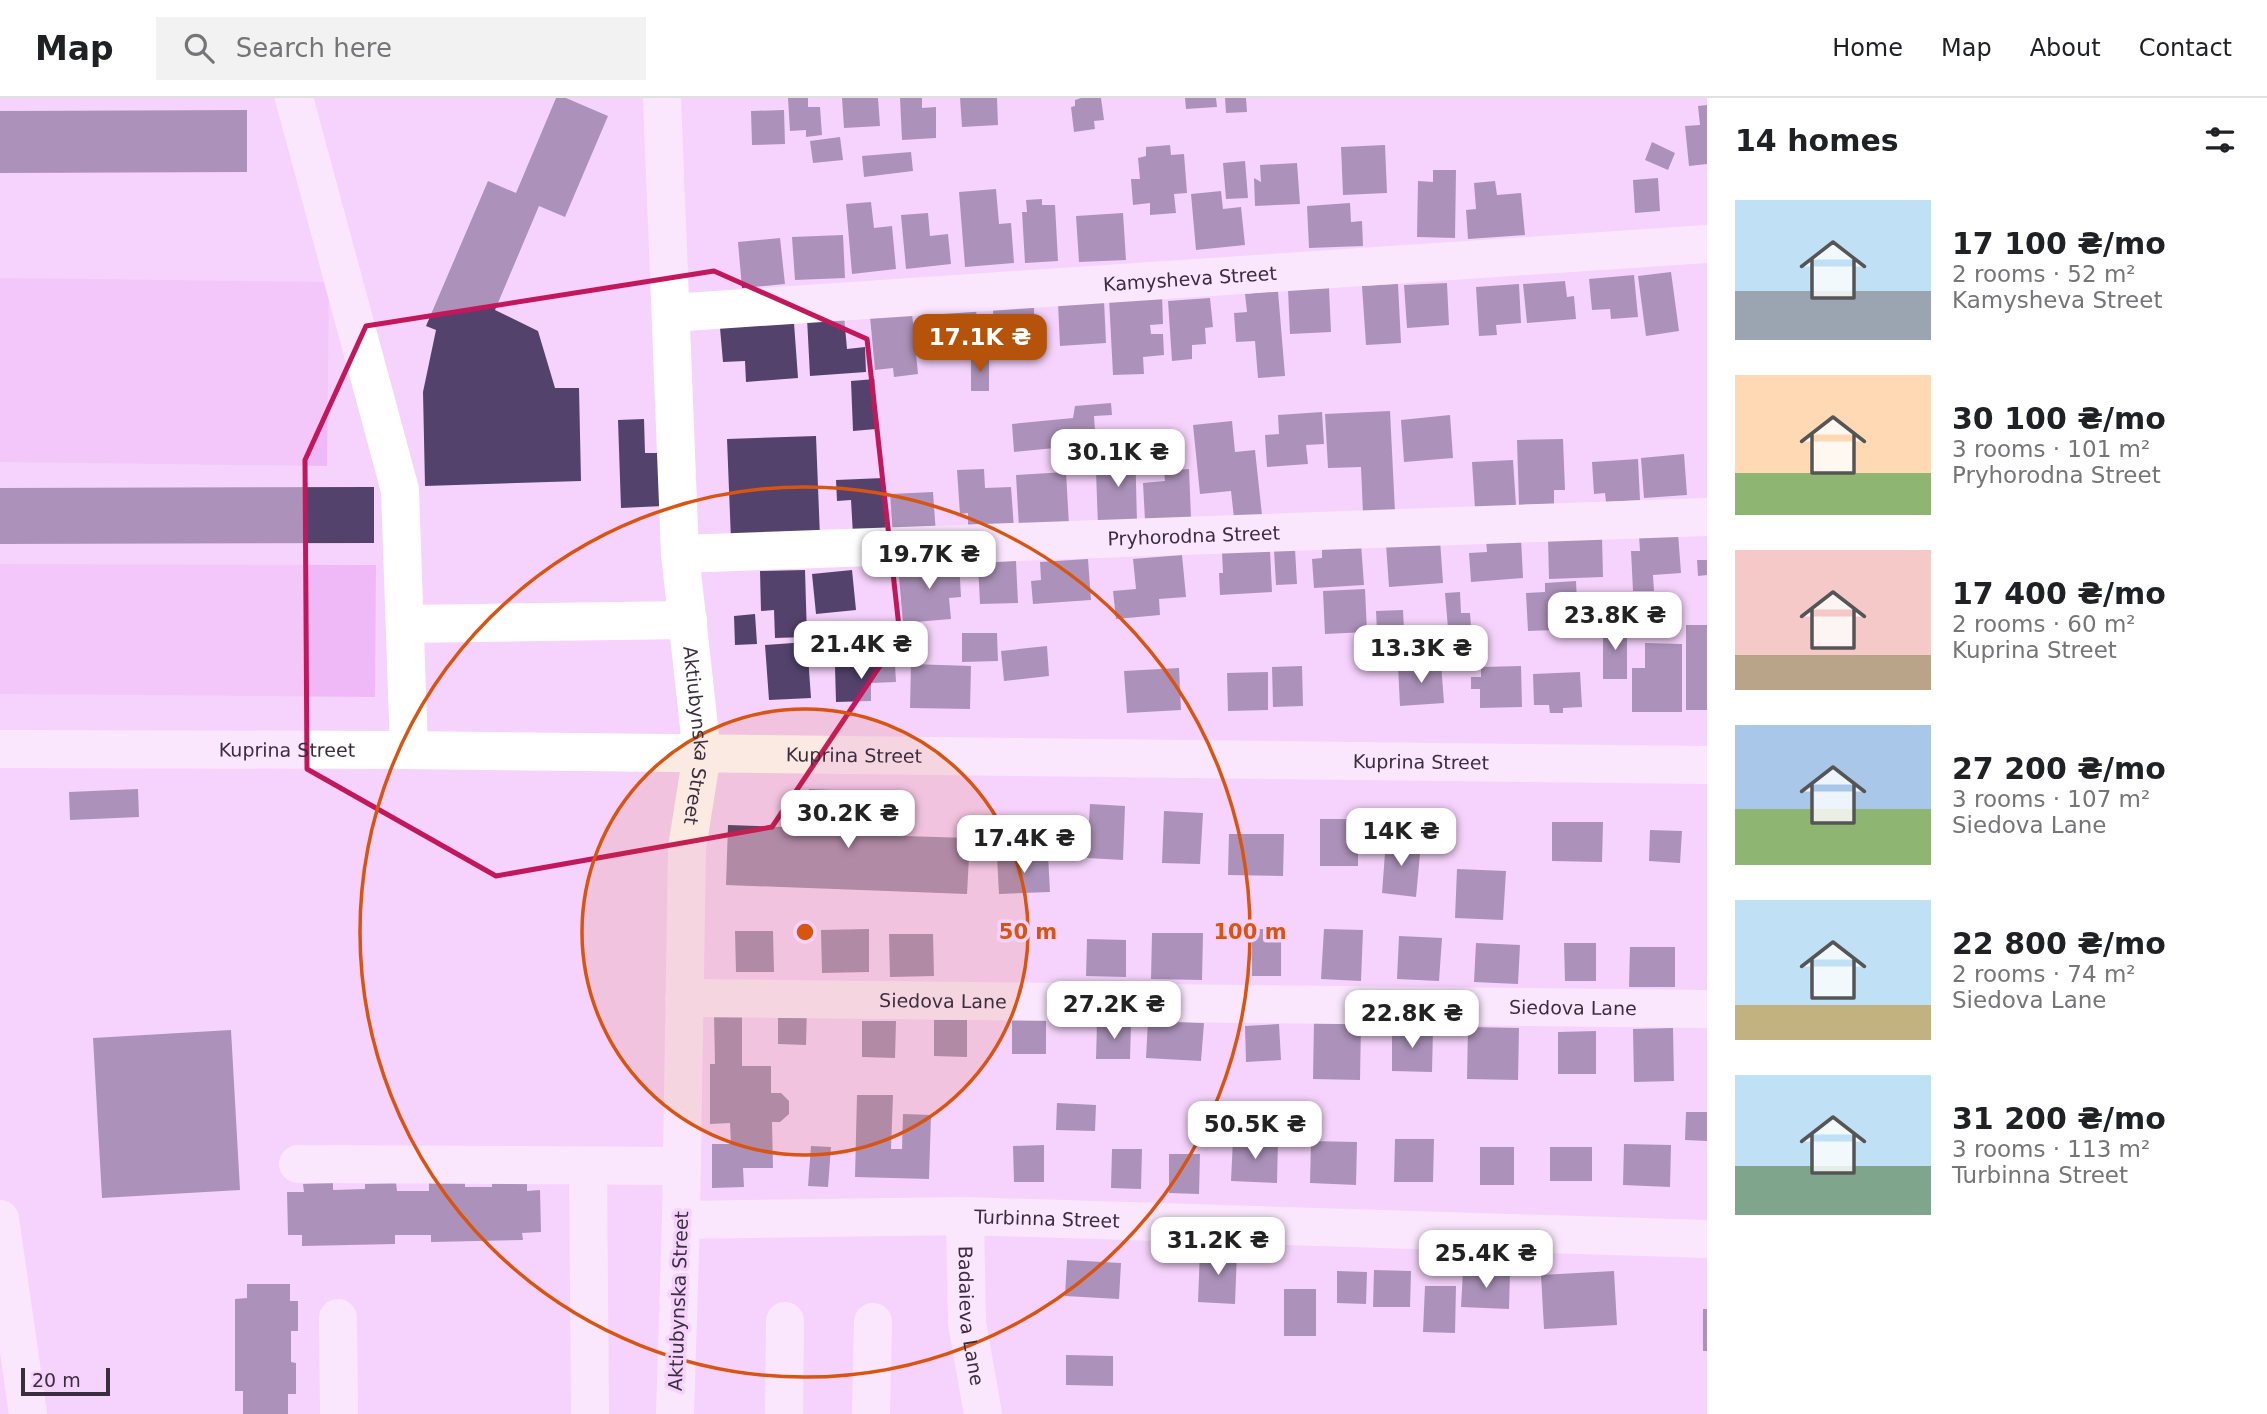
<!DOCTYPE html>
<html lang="en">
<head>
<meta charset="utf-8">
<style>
	body { margin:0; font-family:"DejaVu Sans",sans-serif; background:#f2f2f2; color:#202124; height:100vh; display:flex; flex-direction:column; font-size:26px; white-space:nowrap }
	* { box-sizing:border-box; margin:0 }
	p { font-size:23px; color:#757577 }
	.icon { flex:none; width:38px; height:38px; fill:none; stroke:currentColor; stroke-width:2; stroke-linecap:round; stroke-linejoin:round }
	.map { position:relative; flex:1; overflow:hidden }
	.panel { display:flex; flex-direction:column; background:#fff; width:560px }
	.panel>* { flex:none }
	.scale { position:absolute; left:21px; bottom:18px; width:89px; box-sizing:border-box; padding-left:7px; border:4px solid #3b2d3e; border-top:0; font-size:19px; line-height:24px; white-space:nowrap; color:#3b2d3e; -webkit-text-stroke:5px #f6d3fc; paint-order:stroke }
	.price { position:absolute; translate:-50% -60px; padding:0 16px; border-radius:14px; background:#fff; color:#222; font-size:23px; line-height:46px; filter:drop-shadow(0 2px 4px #0008) }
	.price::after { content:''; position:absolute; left:50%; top:42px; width:21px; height:16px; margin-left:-10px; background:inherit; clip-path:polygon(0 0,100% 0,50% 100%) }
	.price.selected { background:#b45309; color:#fff }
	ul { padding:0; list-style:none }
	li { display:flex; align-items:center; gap:21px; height:175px; padding:0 28px }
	li span { display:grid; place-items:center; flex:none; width:196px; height:140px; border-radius:0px; color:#555 }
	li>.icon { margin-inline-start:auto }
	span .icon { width:84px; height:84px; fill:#fffc; stroke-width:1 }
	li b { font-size:30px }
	h2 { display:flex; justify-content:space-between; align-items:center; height:84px; padding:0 28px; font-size:30px }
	header { display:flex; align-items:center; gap:42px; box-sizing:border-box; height:98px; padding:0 35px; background:#fff; border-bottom:2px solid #e0e0e0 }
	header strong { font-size:33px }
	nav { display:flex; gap:38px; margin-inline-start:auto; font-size:24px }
	.search { width:490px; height:63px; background:#f2f2f2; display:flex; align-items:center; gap:18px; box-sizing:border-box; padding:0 24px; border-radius:0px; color:#757577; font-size:26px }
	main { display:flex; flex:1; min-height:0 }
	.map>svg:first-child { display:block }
	.green { fill:#efb9f8 }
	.building { fill:#53436c }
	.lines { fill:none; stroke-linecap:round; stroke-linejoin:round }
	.minor { stroke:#fff; stroke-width:38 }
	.major { stroke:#fff; stroke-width:38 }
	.marked { fill:none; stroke:#c2185b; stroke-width:5; stroke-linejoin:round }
	.ring { fill:none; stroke:#d75511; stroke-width:3.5 }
	.labels { text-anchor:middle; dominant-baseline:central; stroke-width:7; stroke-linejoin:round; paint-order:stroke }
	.street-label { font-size:19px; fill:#3b2d3e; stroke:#f6d3fc }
	.centre { fill:#d75511; stroke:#f6d3fc; stroke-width:3.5 }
	.ring-label { font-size:21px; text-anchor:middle; font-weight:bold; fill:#d75511; stroke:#f6d3fc; stroke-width:7; stroke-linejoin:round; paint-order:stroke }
</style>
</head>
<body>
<header>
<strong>Map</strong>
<div class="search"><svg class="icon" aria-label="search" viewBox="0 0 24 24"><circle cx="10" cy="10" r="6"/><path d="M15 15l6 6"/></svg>Search here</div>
<nav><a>Home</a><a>Map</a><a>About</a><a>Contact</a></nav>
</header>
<main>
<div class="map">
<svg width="1707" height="1316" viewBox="0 0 1707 1316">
	<rect width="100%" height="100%" fill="#f6d3fc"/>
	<path class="green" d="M0,180L329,184L327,368L0,364Z
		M0,466L376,467L375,599L0,596Z"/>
	<path class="building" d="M556,0H566L608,18L565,119L539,108L495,212L538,233L555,290H579L581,383L425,388L423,294L436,232L426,228L488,83L516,95Z
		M788,0H808V9H820L822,37L806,39V32L790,33Z
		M842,0H878L880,28L844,30Z
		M900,0H922V10L936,9V40L902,42Z
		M960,0H997L998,27L962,29Z
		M1081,0H1101L1104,22L1094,23L1095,31L1074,34L1071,9L1075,8V2Z
		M1185,0H1216L1217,9L1186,11Z
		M1225,0H1246L1247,14L1226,15Z
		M1707,7V66L1689,68L1685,28L1700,27L1698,8Z
		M247,12V74L0,75V13Z
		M784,12L785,46L752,47L751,13Z
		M840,39L843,62L813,65L810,43Z
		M1652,44L1675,55L1668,72L1645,62Z
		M1170,47L1171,57L1184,56L1187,95L1174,96L1176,115L1150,117V105L1133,107L1131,81H1140L1138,60L1146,58V49Z
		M1385,47L1387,95L1343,97L1341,49Z
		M911,54L913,73L864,79L862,58Z
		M1245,63L1248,100L1226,101L1223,65Z
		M1297,65L1300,106L1255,108L1254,80L1261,84L1260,67Z
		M1433,72H1456L1455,140L1417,139L1418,83L1433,84Z
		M1658,80L1660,113L1635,115L1633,82Z
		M1495,83L1497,97L1521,95L1525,137L1468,141L1466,112L1476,111L1474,85Z
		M996,91L999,126L1011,125L1014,165L965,169L959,94Z
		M1221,93L1223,111L1241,109L1245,147L1196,152L1191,96Z
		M1042,101V107H1055L1058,163L1025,165L1022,114H1027L1026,102Z
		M871,104L874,130L892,128L896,171L852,176L846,106Z
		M1350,105L1351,124L1362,123L1363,148L1309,150L1307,108Z
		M928,115L930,138L948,136L951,166L906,171L901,117Z
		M1123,115L1126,162L1079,164L1076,118Z
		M843,137L845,180L795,182L792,139Z
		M780,140L785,186L742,190L738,144Z
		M1671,174L1679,233L1646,238L1638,178Z
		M1634,177L1638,219L1611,221L1610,211L1592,212L1589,181Z
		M1565,183L1567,199L1574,198L1576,221L1527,225L1523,186Z
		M1447,185L1449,227L1407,230L1404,187Z
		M1398,186L1401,245L1366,247L1362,188Z
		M1519,186L1521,225L1496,227L1497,237L1479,238L1476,189Z
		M1329,190L1331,234L1290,236L1288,192Z
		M1278,193L1285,278L1258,280L1255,243L1236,244L1234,215L1247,214L1245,196Z
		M1162,197L1163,226L1150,227L1151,236H1163L1164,257L1143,259L1144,276L1113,277L1109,200Z
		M1210,200L1213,229L1205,230L1206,246L1192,247V261L1172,263L1168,203Z
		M1104,202L1106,245L1060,248L1058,205Z
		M976,210L979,251L937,254L934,213Z
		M1034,210L1035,251L994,252L993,211Z
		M912,215L918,276L894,279L893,270L875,272L870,219Z
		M844,218L847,251L865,249L866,274L810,278L807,220Z
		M794,225L798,280L746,284L745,263L723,264L720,230Z
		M971,260H989V293H971Z
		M875,281L876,331L853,333L851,283Z
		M1111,305L1112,317L1094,318L1096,346L1014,354L1012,326L1073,320L1075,308Z
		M1390,313L1395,414L1363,416L1361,369L1328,370L1325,316Z
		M1322,314L1324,346L1306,347L1308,366L1267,369L1265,337L1279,336L1278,317Z
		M1450,317L1453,360L1404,364L1401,322Z
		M644,321L645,355H661L663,408L621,410L618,322Z
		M1232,323L1235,354L1255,352L1262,417L1234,420L1231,393L1200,396L1193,327Z
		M816,338L820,439L731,442L727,341Z
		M1563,341L1565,392H1554V406L1519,407L1517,342Z
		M1135,344L1137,426L1098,428L1096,373L1116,372L1115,345Z
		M1684,356L1687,397L1644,400L1641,360Z
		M1638,361L1640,402L1606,404L1605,395L1594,396L1592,364Z
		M1513,362L1516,408L1475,411L1472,364Z
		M984,371L985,390L1011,389L1014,431L968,433V415L960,416L957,372Z
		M1189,371L1191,420L1145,422L1143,385L1165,383L1164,373Z
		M1066,374L1069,427L1019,430L1016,377Z
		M883,380L886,436L853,437L851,402L837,403L836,382Z
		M374,389V445L0,446V390Z
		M933,394L936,436L893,439L890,396Z
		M1678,435L1681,475L1653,477L1654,493H1633L1631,453H1640L1639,437Z
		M1602,439L1603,479L1549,481L1548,440Z
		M1521,440L1523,480L1471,484L1469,455L1487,454L1486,442Z
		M1440,442L1443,485L1389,489L1386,446Z
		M1361,446L1364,487L1314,490L1312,461L1322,460V449Z
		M1295,451L1297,486L1276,487L1274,452Z
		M1270,452L1272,494L1220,497L1219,475H1223L1222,454Z
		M1182,457L1186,499L1159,501L1160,517L1116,521L1113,493L1136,491L1133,461Z
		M1088,461L1091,502L1033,506L1031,483L1041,482L1040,464Z
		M1697,462H1707V477L1698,478Z
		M959,463L961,499L949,500L951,521L903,525L898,468Z
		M1016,463L1018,505L980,506L978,465Z
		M805,472L807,539L775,540L774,512L761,513L760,473Z
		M852,472L856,512L816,516L812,476Z
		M1576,483L1578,526L1555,527V532L1528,533L1526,495L1545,494V485Z
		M1365,491L1367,534L1325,536L1323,493Z
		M1460,494L1461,515H1470L1471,529L1448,530L1445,495Z
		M1403,512L1404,531L1377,533L1376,513Z
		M755,516L757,546L735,547L734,518Z
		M1603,527H1627V581H1603Z
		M1686,527H1707V612H1686Z
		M962,535H997L998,563L962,564Z
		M807,544L811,600L769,602L765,547Z
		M1645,545L1682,546V614H1632V570H1645Z
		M1047,548L1049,578L1004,583L1001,553Z
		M1441,565L1444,605L1400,608L1398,568Z
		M911,566L971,568L970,611L910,610Z
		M895,567L896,584L871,585V603L836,604L835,569Z
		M1302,568L1303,608L1273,609L1272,569Z
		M1521,568L1522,609L1480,610V591H1471V579H1481V569Z
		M1179,570L1181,612L1127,615L1124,573Z
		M1268,574V612L1228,613L1227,575Z
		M1580,574L1582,609L1563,610V615H1550L1549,607H1534L1533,576Z
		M138,691L139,719L70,722L69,694Z
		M809,691L905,695L903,738L970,740L967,796L726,787L728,727L808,730Z
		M1090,706L1125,708L1123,762L1087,760Z
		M1164,713L1203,715L1200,766L1162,765Z
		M1320,721H1358V768H1320Z
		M1552,724H1603L1602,764L1552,763Z
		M1650,732L1682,733L1680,765L1649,763Z
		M1229,736H1284L1283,778L1228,777Z
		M1386,742L1421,745L1416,799L1382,795Z
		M1048,757L1050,794L999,796L997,759Z
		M1457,771L1506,773L1503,822L1455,820Z
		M869,831V874L822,875L821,832Z
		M1252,831H1281V878H1252Z
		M1324,831L1363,832L1361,883L1321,881Z
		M735,833H773L774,874H736Z
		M1152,835H1203L1202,882L1151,881Z
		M889,836H933L934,878L890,879Z
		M1399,838L1442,840L1439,883L1397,881Z
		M1087,841L1126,842V879L1086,878Z
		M1476,845L1520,847L1518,886L1474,884Z
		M1564,845H1596V883H1565Z
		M1630,849H1675V889H1629Z
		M778,909L807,910L806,947L778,946Z
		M714,915H742V968H771V995H781L789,1003V1016L780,1024H772L773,1070H743L744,1089L712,1090V1046H731L730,1025L710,1026V966H715Z
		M1012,920H1046V956H1012Z
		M934,922H967V959L934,958Z
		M1148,922L1204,925L1201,963L1146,960Z
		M862,923H896L895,960L862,959Z
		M1314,923L1361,924L1360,982L1313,981Z
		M1097,925H1131L1130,961H1096Z
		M1279,926L1281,962L1246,964L1245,928Z
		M1468,929L1519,930L1518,982L1467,981Z
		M1392,930H1433L1432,974L1392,973Z
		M1673,930L1674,983L1634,984L1633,931Z
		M231,932L240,1092L102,1100L93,940Z
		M1596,933V976H1558V934Z
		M857,997H893L891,1051H902L903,1016L931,1017L929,1081L855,1079Z
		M1057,1005L1096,1007L1095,1033L1056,1032Z
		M1686,1014H1707V1043L1685,1042Z
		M1233,1041L1278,1042L1277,1085L1231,1083Z
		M1395,1041H1434L1433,1084H1394Z
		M1311,1043L1357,1044L1356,1087L1310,1085Z
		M1624,1046L1671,1047L1670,1089L1623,1087Z
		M1044,1047V1084H1014L1013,1048Z
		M811,1048L831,1049L828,1089L808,1088Z
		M1480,1049H1514V1087H1480Z
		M1550,1049H1592V1083H1550Z
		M1112,1051H1142L1141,1091L1111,1090Z
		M1169,1056H1200L1199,1096L1169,1095Z
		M465,1083V1089H492V1085L527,1084V1093L540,1092L541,1134L522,1135L523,1142L431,1144V1137H395V1146L302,1148V1137H288L287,1094H304L303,1086L333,1085V1092L365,1091V1086L396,1085L397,1093H429V1084Z
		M1200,1152L1237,1154L1235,1206L1198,1204Z
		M1067,1162L1121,1165L1119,1201L1065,1198Z
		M1374,1172L1411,1173L1410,1209H1373Z
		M1337,1173L1367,1174L1366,1206L1337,1205Z
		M1463,1173L1510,1174L1509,1211L1461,1209Z
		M1614,1173L1617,1227L1544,1231L1541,1177Z
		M247,1186H290V1203H298V1233H291V1264L296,1265V1296H288V1316H243V1293H235V1201L247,1200Z
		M1425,1188H1456L1455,1235L1423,1234Z
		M1284,1191H1316V1238H1284Z
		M1703,1211H1707V1253H1703Z
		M1066,1257L1113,1258V1288L1066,1287Z"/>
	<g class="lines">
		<g class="minor">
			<path d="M294,0L400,392L409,652"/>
			<path id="s1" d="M662,0L680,456L702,656L687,750L681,1122L675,1316"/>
			<path id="s2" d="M671,215L1707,146"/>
			<path id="s3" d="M680,456L1707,419"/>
			<path d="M405,526L688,522"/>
			<path id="s4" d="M684,900L1707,911"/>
			<path d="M298,1066L682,1068"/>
			<path d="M588,1068L590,1316"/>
			<path id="s5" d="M965,1118L967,1225L983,1316"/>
			<path d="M0,1121L28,1316"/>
			<path id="s6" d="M681,1122L965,1118L1707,1141"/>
			<path d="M338,1220L339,1316"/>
			<path d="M784,1316L785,1223"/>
			<path d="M871,1316L873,1224"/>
		</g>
		<path class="major" id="s7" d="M0,651L409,652L1707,667"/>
	</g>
	<path d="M0 0H1707V1316H0ZM714,173L867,241L900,538L772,729L496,778L307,671L305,362L366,228Z" fill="#f6d3fc" fill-opacity=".55" fill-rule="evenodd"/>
	<path class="marked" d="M714,173L867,241L900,538L772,729L496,778L307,671L305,362L366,228Z"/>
	<circle cx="805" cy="834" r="223" fill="#d75511" fill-opacity=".12"/>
	<g class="ring">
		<circle cx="805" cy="834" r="223"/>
		<circle cx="805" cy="834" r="445"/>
	</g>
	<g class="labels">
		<g class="street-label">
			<text stroke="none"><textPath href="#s2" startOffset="520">Kamysheva Street</textPath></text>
			<text stroke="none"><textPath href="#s3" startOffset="514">Pryhorodna Street</textPath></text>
			<text stroke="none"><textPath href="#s1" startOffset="639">Aktiubynska Street</textPath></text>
			<text stroke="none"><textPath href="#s7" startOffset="287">Kuprina Street</textPath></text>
			<text stroke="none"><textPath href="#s7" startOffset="854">Kuprina Street</textPath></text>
			<text stroke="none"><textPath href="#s7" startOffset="1421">Kuprina Street</textPath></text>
			<text stroke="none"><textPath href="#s4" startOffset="259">Siedova Lane</textPath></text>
			<text stroke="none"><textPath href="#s4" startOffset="889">Siedova Lane</textPath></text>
			<text stroke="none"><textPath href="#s6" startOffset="366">Turbinna Street</textPath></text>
			<text transform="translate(678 1203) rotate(-88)">Aktiubynska Street</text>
			<text stroke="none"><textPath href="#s5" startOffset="100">Badaieva Lane</textPath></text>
		</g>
	</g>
	<circle cx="805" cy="834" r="10" class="centre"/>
	<g class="ring-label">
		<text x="1028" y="841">50 m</text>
		<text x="1250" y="841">100 m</text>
	</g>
</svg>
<div class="scale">20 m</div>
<b class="price selected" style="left:980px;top:276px">17.1K ₴</b>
<b class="price" style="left:1118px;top:391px">30.1K ₴</b>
<b class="price" style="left:929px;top:493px">19.7K ₴</b>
<b class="price" style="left:1615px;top:554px">23.8K ₴</b>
<b class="price" style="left:861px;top:583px">21.4K ₴</b>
<b class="price" style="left:1421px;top:587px">13.3K ₴</b>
<b class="price" style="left:848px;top:752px">30.2K ₴</b>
<b class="price" style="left:1401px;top:770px">14K ₴</b>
<b class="price" style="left:1024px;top:777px">17.4K ₴</b>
<b class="price" style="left:1114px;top:943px">27.2K ₴</b>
<b class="price" style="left:1412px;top:952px">22.8K ₴</b>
<b class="price" style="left:1255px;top:1063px">50.5K ₴</b>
<b class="price" style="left:1218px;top:1179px">31.2K ₴</b>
<b class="price" style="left:1486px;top:1192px">25.4K ₴</b>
</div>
<section class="panel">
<h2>14 homes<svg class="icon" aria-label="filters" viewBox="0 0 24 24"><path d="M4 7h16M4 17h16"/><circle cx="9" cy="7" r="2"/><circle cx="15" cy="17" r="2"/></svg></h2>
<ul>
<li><span style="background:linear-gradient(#bfe0f5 65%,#9aa5b1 0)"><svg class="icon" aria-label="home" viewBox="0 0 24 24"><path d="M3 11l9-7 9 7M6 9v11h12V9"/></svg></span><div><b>17 100 ₴/mo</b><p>2 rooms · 52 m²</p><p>Kamysheva Street</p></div></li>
<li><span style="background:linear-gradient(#ffd9b3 70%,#8fb573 0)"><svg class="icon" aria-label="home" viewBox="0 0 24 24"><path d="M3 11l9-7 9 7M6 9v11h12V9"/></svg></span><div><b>30 100 ₴/mo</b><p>3 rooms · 101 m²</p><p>Pryhorodna Street</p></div></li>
<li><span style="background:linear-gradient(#f6c9c9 75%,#b9a48a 0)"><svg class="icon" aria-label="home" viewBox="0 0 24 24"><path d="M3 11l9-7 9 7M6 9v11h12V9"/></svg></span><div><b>17 400 ₴/mo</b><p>2 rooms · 60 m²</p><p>Kuprina Street</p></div></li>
<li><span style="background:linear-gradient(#a9c7e8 60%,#8fb573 0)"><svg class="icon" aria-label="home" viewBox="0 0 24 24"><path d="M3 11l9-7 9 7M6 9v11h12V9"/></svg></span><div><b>27 200 ₴/mo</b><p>3 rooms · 107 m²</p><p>Siedova Lane</p></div></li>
<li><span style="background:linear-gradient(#bfe0f5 75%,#c2b280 0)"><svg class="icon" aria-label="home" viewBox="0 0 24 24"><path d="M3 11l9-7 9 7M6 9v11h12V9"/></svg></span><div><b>22 800 ₴/mo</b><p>2 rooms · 74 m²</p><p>Siedova Lane</p></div></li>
<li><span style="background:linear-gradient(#bfe0f5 65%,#7fa58c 0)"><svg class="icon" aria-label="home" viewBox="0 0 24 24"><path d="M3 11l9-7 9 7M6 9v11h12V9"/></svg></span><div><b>31 200 ₴/mo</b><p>3 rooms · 113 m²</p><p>Turbinna Street</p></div></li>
</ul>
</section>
</main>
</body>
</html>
